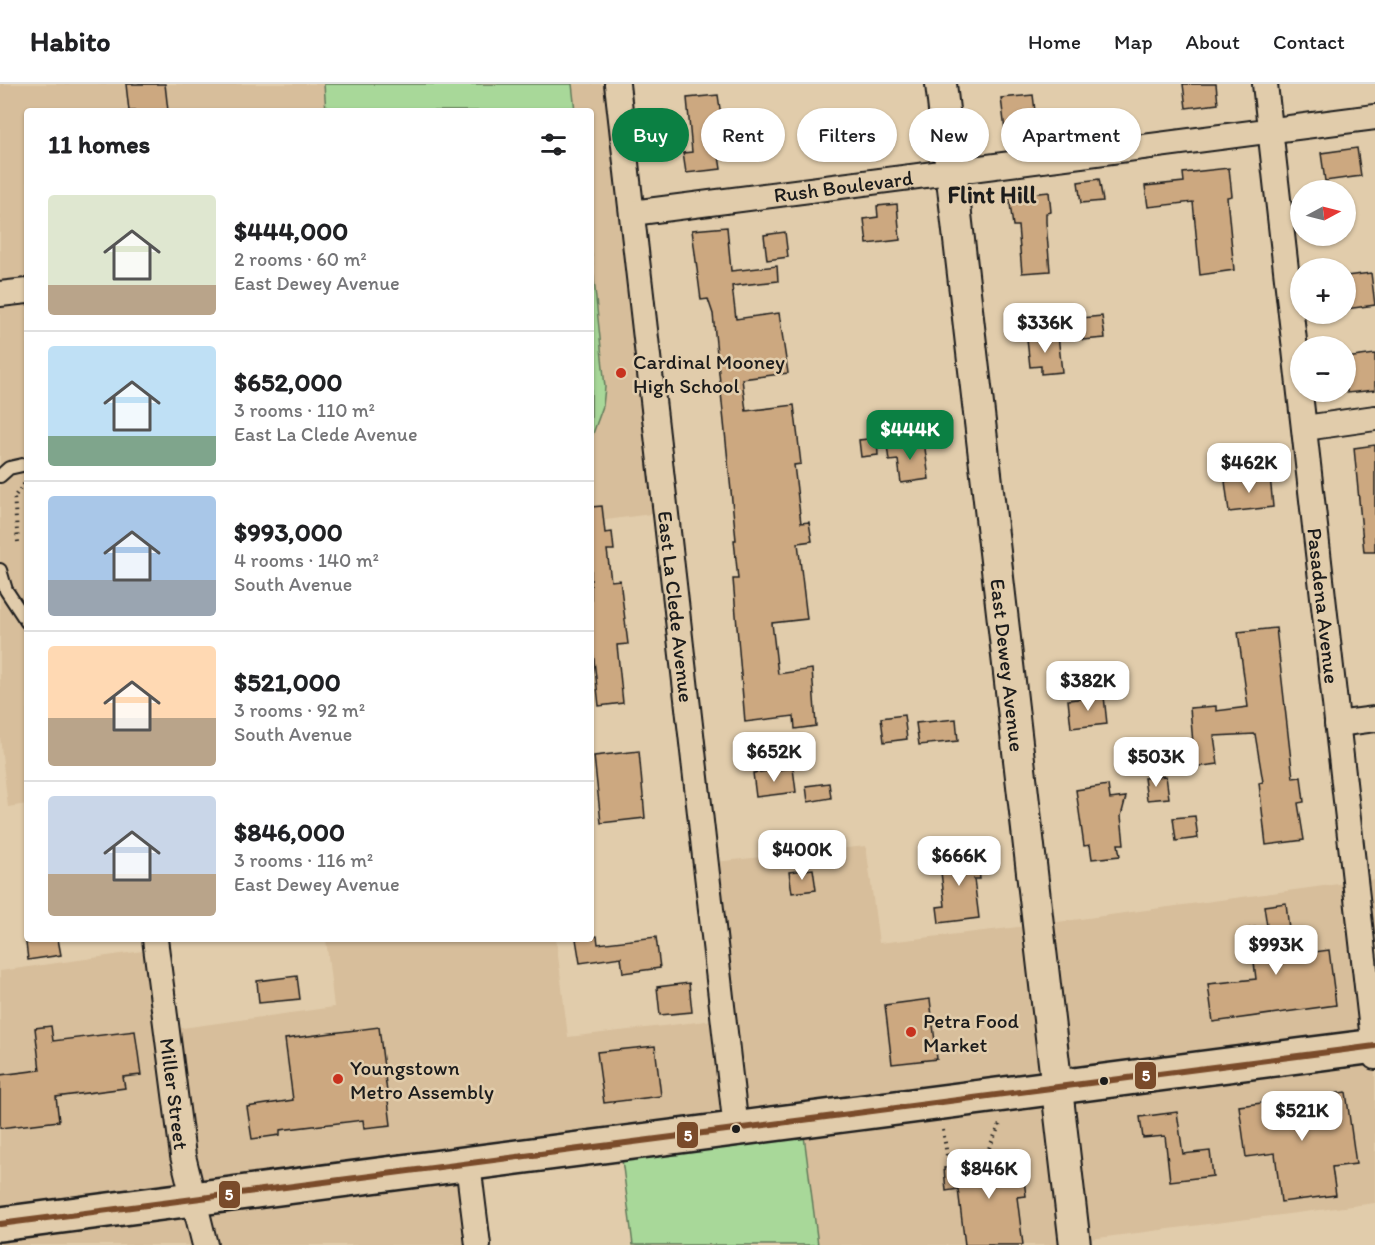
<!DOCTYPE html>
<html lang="en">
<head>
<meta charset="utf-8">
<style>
	body { margin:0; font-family:Itim,sans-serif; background:#f6f6f6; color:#202124; height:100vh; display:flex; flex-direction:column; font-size:22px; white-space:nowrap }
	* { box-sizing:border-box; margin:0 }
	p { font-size:20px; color:#757577 }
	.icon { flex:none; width:33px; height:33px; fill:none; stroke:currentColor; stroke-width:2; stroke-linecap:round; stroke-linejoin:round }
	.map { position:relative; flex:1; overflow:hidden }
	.details { position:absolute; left:24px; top:24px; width:570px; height:834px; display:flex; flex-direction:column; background:#fff; border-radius:6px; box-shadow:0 2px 4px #0004 }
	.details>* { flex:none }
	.top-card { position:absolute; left:612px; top:24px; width:570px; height:54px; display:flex; gap:12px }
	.needle { width:39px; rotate:83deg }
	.fabs { position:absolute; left:1290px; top:96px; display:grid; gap:12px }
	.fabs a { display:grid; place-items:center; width:66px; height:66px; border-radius:50%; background:#fff; box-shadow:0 2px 4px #0004; font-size:30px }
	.price { position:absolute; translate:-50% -51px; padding:0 14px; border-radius:12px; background:#fff; color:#222; font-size:20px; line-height:39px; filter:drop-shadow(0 2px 3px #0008) }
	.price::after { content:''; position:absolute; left:50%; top:36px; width:18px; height:14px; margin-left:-9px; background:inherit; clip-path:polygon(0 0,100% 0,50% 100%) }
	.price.selected { background:#0b8043; color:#fff }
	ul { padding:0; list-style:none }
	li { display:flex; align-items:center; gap:18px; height:150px; padding:0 24px }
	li+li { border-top:2px solid #e0e0e0 }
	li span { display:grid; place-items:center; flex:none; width:168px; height:120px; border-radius:6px; color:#555 }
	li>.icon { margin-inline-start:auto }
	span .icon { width:72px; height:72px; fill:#fffc; stroke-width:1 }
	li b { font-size:26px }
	h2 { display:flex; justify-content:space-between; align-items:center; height:72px; padding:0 24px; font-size:26px }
	.tag { padding:0 21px; border-radius:27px; background:#fff; box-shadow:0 2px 4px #0004; font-size:21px; line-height:54px }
	.tag.selected { background:#0b8043; color:#fff }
	header { display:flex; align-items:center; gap:36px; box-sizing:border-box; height:84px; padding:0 30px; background:#fff; border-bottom:2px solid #e0e0e0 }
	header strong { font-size:28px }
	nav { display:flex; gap:33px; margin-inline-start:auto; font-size:21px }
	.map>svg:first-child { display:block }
	.built { fill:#d7be9b }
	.green { fill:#a8d899; stroke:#627a5a; stroke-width:1.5 }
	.building { fill:#cca880; stroke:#1c1c1c; stroke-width:1.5 }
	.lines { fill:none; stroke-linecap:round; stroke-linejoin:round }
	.service-casing { stroke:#1c1c1c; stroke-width:16 }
	.minor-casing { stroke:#1c1c1c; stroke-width:28 }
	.tertiary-casing { stroke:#1c1c1c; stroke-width:34 }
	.secondary-casing { stroke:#1c1c1c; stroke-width:38 }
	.path { stroke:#1c1c1c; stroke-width:4; stroke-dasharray:1.5 4.5; stroke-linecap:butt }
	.service { stroke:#e1ccab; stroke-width:12 }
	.minor { stroke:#e1ccab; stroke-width:24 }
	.tertiary { stroke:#e1ccab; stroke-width:30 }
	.secondary { stroke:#e1ccab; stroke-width:33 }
	.bus-1-casing { stroke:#e1ccab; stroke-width:10 }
	.bus-1 { stroke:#7a4b2a; stroke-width:6 }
	.poi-dot { fill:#c8321e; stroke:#e1ccab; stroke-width:2 }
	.bus-dot { fill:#1c1c1c; stroke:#e1ccab; stroke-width:2 }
	.labels { text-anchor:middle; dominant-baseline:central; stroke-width:5; stroke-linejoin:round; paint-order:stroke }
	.street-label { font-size:21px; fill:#1c1c1c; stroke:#e1ccab }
	.poi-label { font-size:21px; fill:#1c1c1c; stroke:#e1ccab; text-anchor:start }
	.quarter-label { font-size:24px; font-weight:bold; fill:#1c1c1c; stroke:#e1ccab }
	.line-badge { stroke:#e1ccab; stroke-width:2 }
	.badge-label { font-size:16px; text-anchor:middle; font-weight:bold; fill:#fff }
</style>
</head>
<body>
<header>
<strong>Habito</strong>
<nav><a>Home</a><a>Map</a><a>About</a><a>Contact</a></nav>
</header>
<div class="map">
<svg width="1375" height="1161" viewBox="0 0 1375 1161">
	<rect width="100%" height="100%" fill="#e1ccab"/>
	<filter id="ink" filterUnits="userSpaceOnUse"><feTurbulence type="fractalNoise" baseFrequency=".0167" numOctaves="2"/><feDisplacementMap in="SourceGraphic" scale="12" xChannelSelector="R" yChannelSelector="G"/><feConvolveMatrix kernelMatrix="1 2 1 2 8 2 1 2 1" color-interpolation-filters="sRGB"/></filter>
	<g filter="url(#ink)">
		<path class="built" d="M0,0H617L666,428L591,438V27H27V720L8,723L0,653Z
			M866,762L879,859L1036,841L1375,795V1119L1074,1157L1075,1161H818L802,1037L468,1080L478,1161H0V887L157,865L168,946L334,923L326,855H556L568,953L723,935L706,779Z"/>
		<path class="green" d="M324,0H572L575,27H326Z
			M591,166L605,303L603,322L591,355Z
			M802,1036L818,1161H633L620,1060Z"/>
		<path class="building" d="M126,0H165L168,27H129Z
			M1183,0H1216L1218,20L1186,24Z
			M718,11L721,32L753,29L755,46L771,44L774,67L719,72L721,85L686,89L683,69L692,68L687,14Z
			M1033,11L1037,43L1005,46L1001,14Z
			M1357,64L1361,92L1325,97L1321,69Z
			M1229,84L1232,112L1227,113L1234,186L1200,191L1193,118L1148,123L1145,102L1184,98L1183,89Z
			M1099,95L1103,117L1081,119L1078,98Z
			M1049,108L1051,128L1046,129V138L1050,187L1022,189L1018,142H1013L1009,112Z
			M897,120L900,156L867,160L864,135L878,133L877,122Z
			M727,143L731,187L777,182L778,197L732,202L736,235L779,229L788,289L742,295L746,327L794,321L801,380L794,381L801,439L809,438L812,457L798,459L807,535L772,539L778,590L812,585L816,642L795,645L794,632L745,638L733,495H738L734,456H736L713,230L708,215L701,216L692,146Z
			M785,148L788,173L767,176L764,151Z
			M1371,189L1375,221L1346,225V192Z
			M1102,232L1105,254L1083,256L1081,234Z
			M1058,251L1062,288L1041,290V282L1030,283L1027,255Z
			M1375,270V306L1347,309L1346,274Z
			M877,354L878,371L861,373L859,356Z
			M924,357L929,395L901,399L898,376L889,377L887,361Z
			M1375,361V468H1364L1354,364Z
			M1270,392L1273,423L1229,428L1225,397Z
			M602,422L605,449L612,448L614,466H607L611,497L620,496L628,560L617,561L623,619L599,622L591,548V423Z
			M1276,544L1293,694L1301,693L1304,718L1298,719L1304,756L1266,761L1259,699L1263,698L1255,650L1214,652L1218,680L1195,683L1190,624L1216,622V627L1248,623L1238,548Z
			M1104,612L1107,640L1071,644L1068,616Z
			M904,631L907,655L884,658L881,634Z
			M956,635L958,657L919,661L916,639Z
			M639,667L645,734L601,739L594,672Z
			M793,684L796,708L756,713L753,689Z
			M1166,692L1169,714L1147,716L1144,694Z
			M829,699L831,714L808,718L806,702Z
			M1108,701L1110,715L1126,713L1121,732L1124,760H1118L1120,772L1092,775L1090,761L1084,762L1076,706Z
			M1195,732L1198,754L1176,757L1173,734Z
			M977,767L980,795H974L979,834L939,839L937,823L945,822L939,771Z
			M813,785L816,806L792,809L789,788Z
			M1286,819L1292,871L1329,866L1336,921L1213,938L1208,900L1256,895L1250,844L1267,842L1264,822Z
			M597,852L598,860L656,853L660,884L623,889L621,873L580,879L576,855Z
			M34,855H58L61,871L28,876L26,859L34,858Z
			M297,892L300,915L259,919L257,897Z
			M689,899L692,928L660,931L657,903Z
			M930,915L937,975L892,980L885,921Z
			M51,942L53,957L135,947L141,991L123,993L125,1004L56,1013L59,1037L0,1044V991L40,986L35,944Z
			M379,943L391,1041L364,1044L363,1036L280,1046V1051L252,1055L247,1023L293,1016L285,955Z
			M655,962L661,1012L604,1019L597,968Z
			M1346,1008L1356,1080L1332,1083L1336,1111L1281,1118L1275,1069L1246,1073L1239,1022Z
			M1177,1028L1183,1070L1210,1067L1213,1092L1170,1097L1165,1052L1143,1054L1140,1033Z
			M1010,1072L1011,1082L1022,1080L1026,1112L1017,1113L1023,1161H965L958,1105L946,1107L944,1084L956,1083L955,1079Z"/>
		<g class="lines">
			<g class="service-casing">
				<path id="service" d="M0,392L9,384L27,380
					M0,486L6,506L27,538"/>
			</g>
			<g class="minor-casing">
				<g id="minor">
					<path id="s1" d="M617,0L736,1045"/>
					<path id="s2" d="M1265,0L1375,973"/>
					<path id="s3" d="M632,129L1375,33"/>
					<path d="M0,210L27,207"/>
					<path d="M1305,344L1375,334"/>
					<path d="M1337,640L1375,635"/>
					<path id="s4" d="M155,855L183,1072L205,1161"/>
					<path d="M468,1080L478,1161"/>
				</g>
			</g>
			<g class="tertiary-casing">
				<g id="tertiary">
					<path id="s5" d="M941,0L1075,1161"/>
				</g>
			</g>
			<g class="secondary-casing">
				<path id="secondary" d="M0,1140L1375,962"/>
			</g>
			<path class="path" d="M18,458L14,413L26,398
				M943,1046L949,1084
				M984,1075L1001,1038"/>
			<use href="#service" class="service"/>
			<use href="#minor" class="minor"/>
			<use href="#tertiary" class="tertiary"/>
			<use href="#secondary" class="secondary"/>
			<g class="bus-1-casing">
				<path id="bus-1" d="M0,1140L1375,962"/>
			</g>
			<use href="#bus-1" class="bus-1"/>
		</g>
	</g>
	<g class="poi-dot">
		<circle cx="621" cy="289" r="6"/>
		<circle cx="911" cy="948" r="6"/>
		<circle cx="338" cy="995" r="6"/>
	</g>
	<g class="bus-dot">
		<circle cx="1104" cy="997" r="5"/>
		<circle cx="736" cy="1045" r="5"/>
	</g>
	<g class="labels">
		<g class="street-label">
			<text stroke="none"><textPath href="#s3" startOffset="213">Rush Boulevard</textPath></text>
			<text stroke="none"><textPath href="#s1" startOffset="526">East La Clede Avenue</textPath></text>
			<text stroke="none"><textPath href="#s2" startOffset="525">Pasadena Avenue</textPath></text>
			<text stroke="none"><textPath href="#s5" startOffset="585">East Dewey Avenue</textPath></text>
			<text stroke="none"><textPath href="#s4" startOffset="156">Miller Street</textPath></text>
		</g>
		<g class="poi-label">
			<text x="633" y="277">Cardinal Mooney<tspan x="633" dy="24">High School</tspan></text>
			<text x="923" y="936">Petra Food<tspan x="923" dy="24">Market</tspan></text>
			<text x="350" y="983">Youngstown<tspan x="350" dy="24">Metro Assembly</tspan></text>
		</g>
		<g class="quarter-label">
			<text x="992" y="110">Flint Hill</text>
		</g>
	</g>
	<g class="line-badge">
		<rect x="1134" y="977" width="23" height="29" rx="6" fill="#7a4b2a"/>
		<rect x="676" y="1037" width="23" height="28" rx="6" fill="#7a4b2a"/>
		<rect x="218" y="1096" width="23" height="29" rx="6" fill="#7a4b2a"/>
	</g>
	<g class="badge-label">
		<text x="1146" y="997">5</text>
		<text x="688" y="1057">5</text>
		<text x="229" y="1116">5</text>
	</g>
</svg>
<div class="fabs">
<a><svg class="needle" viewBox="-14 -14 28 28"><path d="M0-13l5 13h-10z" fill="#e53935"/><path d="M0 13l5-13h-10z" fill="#757577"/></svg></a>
<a>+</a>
<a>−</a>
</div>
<b class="price" style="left:1045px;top:270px">$336K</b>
<b class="price selected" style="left:910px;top:377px">$444K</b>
<b class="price" style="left:1249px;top:410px">$462K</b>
<b class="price" style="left:1088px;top:628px">$382K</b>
<b class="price" style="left:774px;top:699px">$652K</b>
<b class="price" style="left:1156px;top:704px">$503K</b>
<b class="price" style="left:802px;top:797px">$400K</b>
<b class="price" style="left:959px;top:803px">$666K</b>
<b class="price" style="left:1276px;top:892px">$993K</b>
<b class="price" style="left:1302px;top:1058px">$521K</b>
<b class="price" style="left:989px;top:1116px">$846K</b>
<div class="top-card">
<a class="tag selected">Buy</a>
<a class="tag">Rent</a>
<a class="tag">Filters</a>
<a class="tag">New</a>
<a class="tag">Apartment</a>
</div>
<section class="details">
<h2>11 homes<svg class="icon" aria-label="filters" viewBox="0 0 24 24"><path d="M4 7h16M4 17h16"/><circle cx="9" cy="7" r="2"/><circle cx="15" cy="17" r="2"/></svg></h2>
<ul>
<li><span style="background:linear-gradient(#dfe7d0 75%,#b9a48a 0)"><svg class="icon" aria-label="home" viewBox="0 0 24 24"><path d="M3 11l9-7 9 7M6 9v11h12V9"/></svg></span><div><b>$444,000</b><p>2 rooms · 60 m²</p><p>East Dewey Avenue</p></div></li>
<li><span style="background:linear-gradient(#bfe0f5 75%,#7fa58c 0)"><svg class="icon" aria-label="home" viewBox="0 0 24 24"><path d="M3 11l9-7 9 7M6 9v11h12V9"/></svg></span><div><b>$652,000</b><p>3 rooms · 110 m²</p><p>East La Clede Avenue</p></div></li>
<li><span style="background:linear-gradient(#a9c7e8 70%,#9aa5b1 0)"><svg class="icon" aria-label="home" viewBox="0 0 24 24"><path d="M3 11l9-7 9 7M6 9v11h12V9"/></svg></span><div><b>$993,000</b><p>4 rooms · 140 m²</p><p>South Avenue</p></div></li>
<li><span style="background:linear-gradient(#ffd9b3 60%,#b9a48a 0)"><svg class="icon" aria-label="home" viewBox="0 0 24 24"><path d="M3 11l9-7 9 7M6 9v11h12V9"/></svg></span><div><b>$521,000</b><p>3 rooms · 92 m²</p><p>South Avenue</p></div></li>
<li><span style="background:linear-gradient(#c9d6e8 65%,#b9a48a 0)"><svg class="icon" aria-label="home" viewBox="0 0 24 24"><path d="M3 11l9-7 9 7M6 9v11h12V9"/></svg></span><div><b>$846,000</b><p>3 rooms · 116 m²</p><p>East Dewey Avenue</p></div></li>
</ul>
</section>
</div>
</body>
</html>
